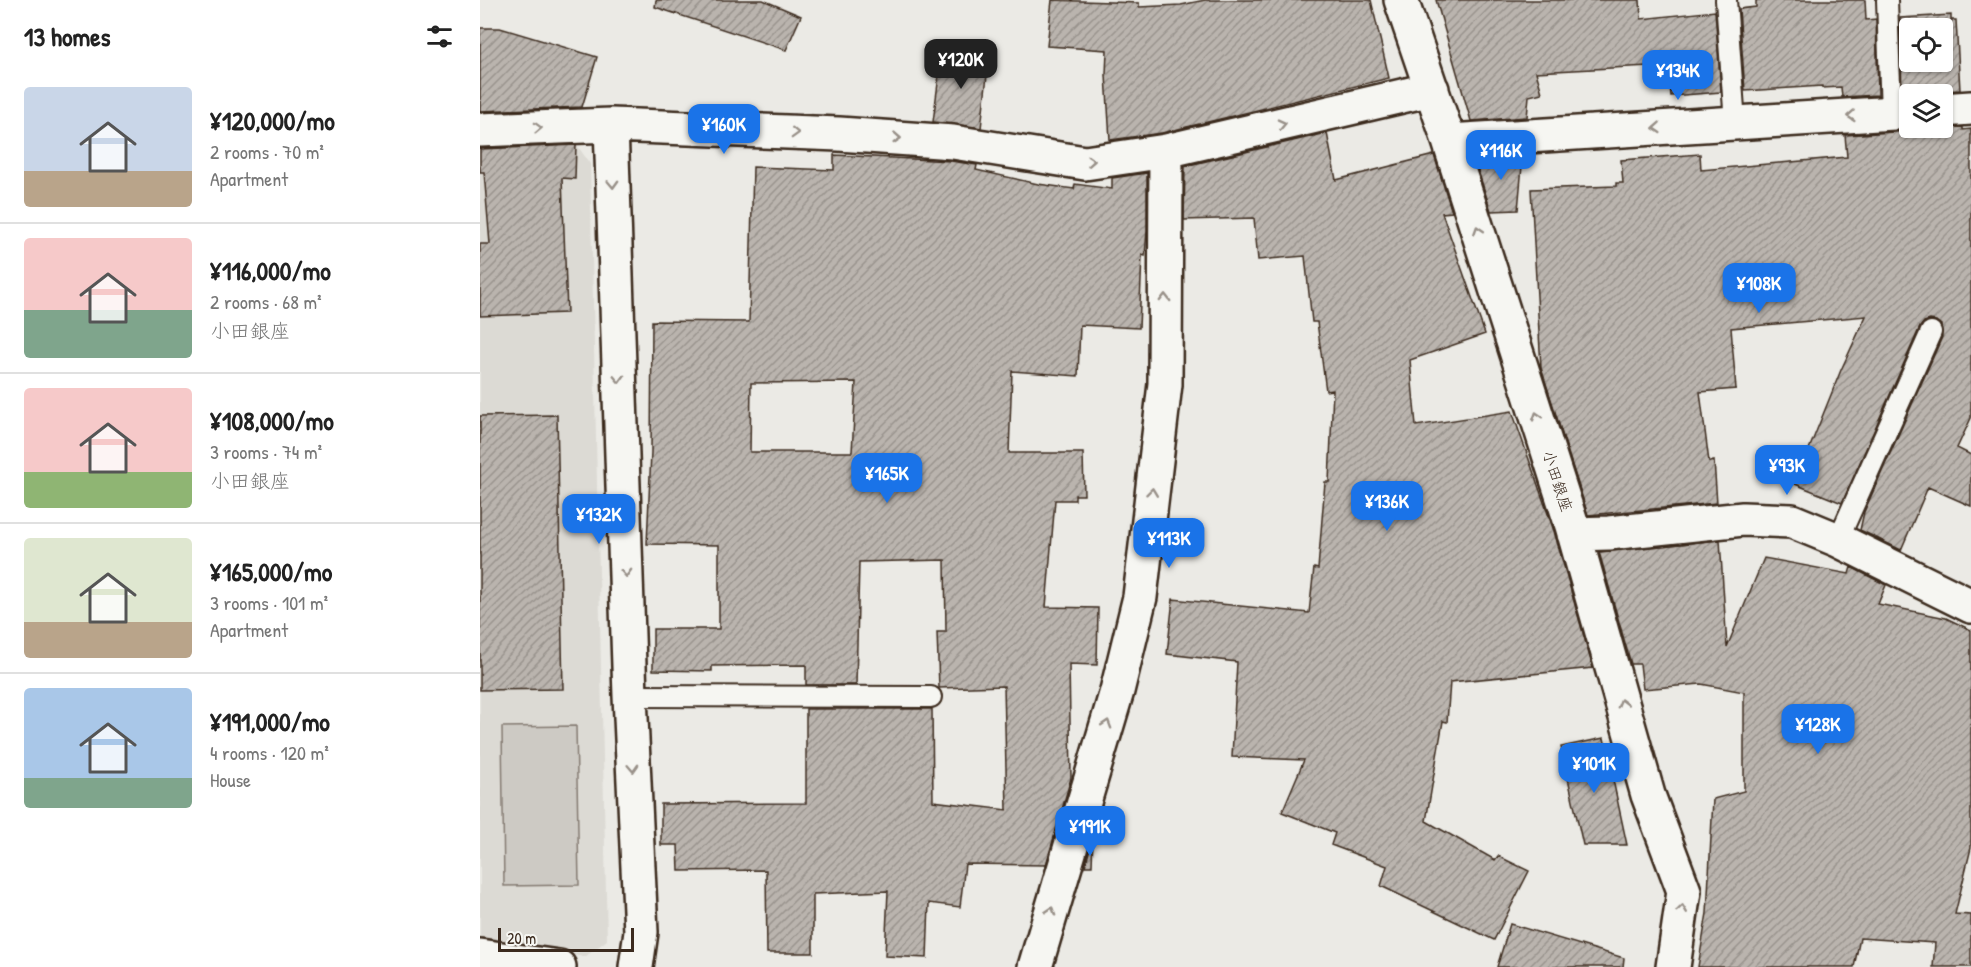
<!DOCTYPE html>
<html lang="en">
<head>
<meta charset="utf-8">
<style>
	body { margin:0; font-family:"Patrick Hand","Klee One",sans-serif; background:#f6f6f6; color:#222; height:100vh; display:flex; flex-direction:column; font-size:22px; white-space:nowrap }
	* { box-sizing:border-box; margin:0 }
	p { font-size:20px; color:#767676 }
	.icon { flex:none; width:33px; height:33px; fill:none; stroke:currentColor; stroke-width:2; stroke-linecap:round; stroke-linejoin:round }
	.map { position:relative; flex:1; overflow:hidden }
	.sheet { display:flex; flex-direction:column; background:#fff; width:480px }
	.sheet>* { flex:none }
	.fabs { position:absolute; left:1419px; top:18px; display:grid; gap:12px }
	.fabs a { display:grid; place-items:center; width:54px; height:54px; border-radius:6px; background:#fff; box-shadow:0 2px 4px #0004; font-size:30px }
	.scale { position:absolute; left:18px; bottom:15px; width:136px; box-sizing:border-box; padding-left:6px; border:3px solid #3b2a1e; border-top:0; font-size:16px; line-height:21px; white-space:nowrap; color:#3b2a1e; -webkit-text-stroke:4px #f6f6f2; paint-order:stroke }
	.price { position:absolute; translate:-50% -51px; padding:0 14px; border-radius:12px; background:#1a73e8; color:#fff; font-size:20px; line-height:39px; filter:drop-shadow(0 2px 3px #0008) }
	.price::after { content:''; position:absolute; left:50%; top:36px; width:18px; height:14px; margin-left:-9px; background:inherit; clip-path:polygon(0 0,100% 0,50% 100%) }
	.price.active { background:#222; color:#fff }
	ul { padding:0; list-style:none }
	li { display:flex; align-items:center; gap:18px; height:150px; padding:0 24px }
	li+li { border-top:2px solid #e0e0e0 }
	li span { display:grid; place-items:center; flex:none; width:168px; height:120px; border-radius:6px; color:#555 }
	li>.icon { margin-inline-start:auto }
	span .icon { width:72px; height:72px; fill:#fffc; stroke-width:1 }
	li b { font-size:26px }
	h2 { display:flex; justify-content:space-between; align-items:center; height:72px; padding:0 24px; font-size:26px }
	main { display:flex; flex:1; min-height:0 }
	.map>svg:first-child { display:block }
	.built { fill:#dcdad4 }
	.grass { fill:#cdcac4; stroke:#847a71; stroke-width:1.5 }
	.building { fill:url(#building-hatch); stroke:#3b2a1e; stroke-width:1.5; fill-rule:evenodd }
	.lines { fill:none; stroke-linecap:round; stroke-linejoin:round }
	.service-casing { stroke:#3b2a1e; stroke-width:24 }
	.minor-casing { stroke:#3b2a1e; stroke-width:38 }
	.service { stroke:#f6f6f2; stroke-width:20 }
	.minor { stroke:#f6f6f2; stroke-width:33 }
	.oneway { stroke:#989088 }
	.labels { text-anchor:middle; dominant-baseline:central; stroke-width:4.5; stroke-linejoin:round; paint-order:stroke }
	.street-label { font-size:16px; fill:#3b2a1e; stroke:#f6f6f2 }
</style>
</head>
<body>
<main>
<section class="sheet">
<h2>13 homes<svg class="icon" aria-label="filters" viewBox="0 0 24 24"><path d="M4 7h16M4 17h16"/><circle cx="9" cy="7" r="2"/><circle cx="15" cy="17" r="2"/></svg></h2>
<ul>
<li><span style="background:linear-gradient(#c9d6e8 70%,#b9a48a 0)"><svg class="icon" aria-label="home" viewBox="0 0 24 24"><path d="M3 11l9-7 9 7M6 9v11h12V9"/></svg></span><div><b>¥120,000/mo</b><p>2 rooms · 70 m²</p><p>Apartment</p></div></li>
<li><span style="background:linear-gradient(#f6c9c9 60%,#7fa58c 0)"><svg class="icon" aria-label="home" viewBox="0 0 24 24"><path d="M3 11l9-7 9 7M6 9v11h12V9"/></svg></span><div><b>¥116,000/mo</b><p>2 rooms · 68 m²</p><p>小田銀座</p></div></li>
<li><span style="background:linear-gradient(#f6c9c9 70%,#8fb573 0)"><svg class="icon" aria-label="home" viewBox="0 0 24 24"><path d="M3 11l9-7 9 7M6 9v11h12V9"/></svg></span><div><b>¥108,000/mo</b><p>3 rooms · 74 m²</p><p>小田銀座</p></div></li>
<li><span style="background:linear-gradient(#dfe7d0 70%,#b9a48a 0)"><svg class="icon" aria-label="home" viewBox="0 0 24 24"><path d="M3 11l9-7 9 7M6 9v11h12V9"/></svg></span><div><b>¥165,000/mo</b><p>3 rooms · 101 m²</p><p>Apartment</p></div></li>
<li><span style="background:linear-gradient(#a9c7e8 75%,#7fa58c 0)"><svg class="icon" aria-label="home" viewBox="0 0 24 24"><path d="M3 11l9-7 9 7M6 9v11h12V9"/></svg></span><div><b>¥191,000/mo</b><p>4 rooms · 120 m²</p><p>House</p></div></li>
</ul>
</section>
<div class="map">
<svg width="1491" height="967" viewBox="0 0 1491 967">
	<defs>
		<pattern id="building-hatch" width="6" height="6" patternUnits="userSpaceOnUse" patternTransform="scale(1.5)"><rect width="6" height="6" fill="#bab4ae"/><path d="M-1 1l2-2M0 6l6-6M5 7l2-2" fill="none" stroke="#98938d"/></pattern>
	</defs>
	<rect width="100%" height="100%" fill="#ebeae5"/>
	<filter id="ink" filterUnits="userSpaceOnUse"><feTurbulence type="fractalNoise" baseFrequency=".0167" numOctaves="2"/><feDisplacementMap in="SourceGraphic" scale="12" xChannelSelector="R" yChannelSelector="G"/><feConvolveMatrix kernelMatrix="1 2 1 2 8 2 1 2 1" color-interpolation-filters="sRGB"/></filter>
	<g filter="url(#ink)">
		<path class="built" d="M97,145L110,164L127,940L105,957L0,941V147Z"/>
		<path class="grass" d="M96,726L99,885L24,886L22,727Z"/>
		<path class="building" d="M176,0H283L321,16L306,50L175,7Z
			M572,0L659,3V7L701,5L725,0H891L909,78L682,133L630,140L626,75L627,50L567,46Z
			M956,0H1160L1161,19L1235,11L1241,92L1191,96L1188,65L1056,72L1062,93L1049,96L1047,117L991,121Z
			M1276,0H1385L1386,20L1396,19L1398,95L1362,97L1361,87L1342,88V86L1265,91L1259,9L1276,7Z
			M1471,15V20H1476L1480,90L1461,91L1452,94H1422L1420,18ZM1430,28H1462V62H1430Z
			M0,28H20L117,57L102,107L0,111Z
			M462,52L509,58L501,128L453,122Z
			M1483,127V130L1491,129V418L1477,448L1491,455V506L1448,487L1421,550L1380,530L1384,512L1462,337L1461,325L1456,321L1450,320L1444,322L1440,327L1362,503L1315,484L1361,370L1386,316L1251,328L1256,389L1220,392L1229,462L1234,461L1237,503L1108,515L1061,368L1051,189L1136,186V183H1143L1141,160L1220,154L1221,170L1367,157L1365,135L1431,131L1440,128Z
			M847,133L856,180L954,155L972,212L962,213L1005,334L930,360L936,426L1032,411L1074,531L1113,668L970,682L967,722L963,721L946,821L1015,860L1018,856L1049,871L1014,940L901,886L907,866L851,845L855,833L802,812L824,760L752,757L757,662L687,654L693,599L829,613L834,568L838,569L845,482H849L853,390L846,391L837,322H832L825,256L778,260L774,218L704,220L705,166Z
			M96,145L95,179L82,178L87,313L0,316V244H10L4,172H0V149Z
			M354,155L471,161L497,165L496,170L558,184L594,189L595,184L632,189V178L667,173V230L665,256L662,255L659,328L600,325L598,376L532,371L529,453H603L604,495H595V500H575L566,607L618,608L617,665L589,664L591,778L566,865L485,864L480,907L449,903L447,958L405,956L408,891L333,894V953H287L286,870L199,871L198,845H181V804L326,803V709H452L453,801L527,810L524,686L459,688L457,632H466L465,560L379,562L376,685H326V665L232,666V671L173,670V629H239V545L167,544L171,452L172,321L269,322L273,167L354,170ZM376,382L372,452H270L271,383Z
			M1043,155L1038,210L1011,211L994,158Z
			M77,415L83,689L0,690V416Z
			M1240,540L1247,647L1284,558L1369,574L1371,567L1406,585L1398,604L1466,618L1491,630V848L1475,914L1491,915V967H1453L1455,943L1380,938L1374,967H1218L1227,913L1233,799L1264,791V692L1221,684L1163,689L1160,664H1151L1119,552Z
			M1124,738L1147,845H1103L1081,747Z
			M613,838L612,866H605Z
			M1030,924L1144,958L1143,967H1017Z"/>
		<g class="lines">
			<g class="service-casing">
				<path id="service" d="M1246,0L1255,123
					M1407,0L1411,113
					M1358,540L1451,332
					M150,696L451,697"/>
			</g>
			<g class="minor-casing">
				<path id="minor" d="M921,0L969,141L1092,526L1168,795L1204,891L1193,967
					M1462,110L1491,108
					M131,125L150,696L161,932L156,967
					M0,130L131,125L359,134L473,142L605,163L686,151L952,89
					M969,141L1430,112
					M1094,534L1129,533L1263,519L1312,521L1358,540L1491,606
					M0,956L79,967
					M555,967L637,691L660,597L685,384L686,151"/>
			</g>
			<use href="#service" class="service"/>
			<use href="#minor" class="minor"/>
		</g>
		<defs><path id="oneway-chevron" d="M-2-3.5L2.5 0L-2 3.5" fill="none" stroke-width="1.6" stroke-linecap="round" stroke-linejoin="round" transform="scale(1.5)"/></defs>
		<g class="oneway">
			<use href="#oneway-chevron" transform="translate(1371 116) rotate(176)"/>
			<use href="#oneway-chevron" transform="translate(802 124) rotate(-13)"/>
			<use href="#oneway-chevron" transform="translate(58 128) rotate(-2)"/>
			<use href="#oneway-chevron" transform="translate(1177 128) rotate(176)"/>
			<use href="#oneway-chevron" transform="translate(315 133) rotate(2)"/>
			<use href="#oneway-chevron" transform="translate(417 138) rotate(4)"/>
			<use href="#oneway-chevron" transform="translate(611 161) rotate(-4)"/>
			<use href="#oneway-chevron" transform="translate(133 184) rotate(88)"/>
			<use href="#oneway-chevron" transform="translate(998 230) rotate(-108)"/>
			<use href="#oneway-chevron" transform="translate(685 298) rotate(-90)"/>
			<use href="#oneway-chevron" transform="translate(139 379) rotate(88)"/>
			<use href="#oneway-chevron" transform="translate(1057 416) rotate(-108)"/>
			<use href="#oneway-chevron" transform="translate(672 492) rotate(-83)"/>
			<use href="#oneway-chevron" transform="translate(146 573) rotate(88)"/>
			<use href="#oneway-chevron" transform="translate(1142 703) rotate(-106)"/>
			<use href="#oneway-chevron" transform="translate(627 724) rotate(-73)"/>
			<use href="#oneway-chevron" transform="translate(153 768) rotate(87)"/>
			<use href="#oneway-chevron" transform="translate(1202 909) rotate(-82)"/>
			<use href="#oneway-chevron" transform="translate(571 911) rotate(-73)"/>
		</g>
	</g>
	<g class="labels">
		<g class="street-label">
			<text transform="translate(1078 481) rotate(72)">小田銀座</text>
		</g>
	</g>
</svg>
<div class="fabs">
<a><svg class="icon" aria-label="locate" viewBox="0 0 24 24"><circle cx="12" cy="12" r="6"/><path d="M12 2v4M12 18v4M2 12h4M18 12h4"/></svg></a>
<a><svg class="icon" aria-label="layers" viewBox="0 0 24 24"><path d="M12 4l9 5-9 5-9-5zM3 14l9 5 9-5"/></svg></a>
</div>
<div class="scale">20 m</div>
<b class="price active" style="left:481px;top:90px">¥120K</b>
<b class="price" style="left:1198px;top:101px">¥134K</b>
<b class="price" style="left:244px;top:155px">¥160K</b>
<b class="price" style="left:1021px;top:181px">¥116K</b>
<b class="price" style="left:1279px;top:314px">¥108K</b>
<b class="price" style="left:1307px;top:496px">¥93K</b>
<b class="price" style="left:407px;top:504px">¥165K</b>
<b class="price" style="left:907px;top:532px">¥136K</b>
<b class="price" style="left:119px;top:545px">¥132K</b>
<b class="price" style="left:689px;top:569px">¥113K</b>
<b class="price" style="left:1338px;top:755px">¥128K</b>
<b class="price" style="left:1114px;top:794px">¥101K</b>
<b class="price" style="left:610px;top:857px">¥191K</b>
</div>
</main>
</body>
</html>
